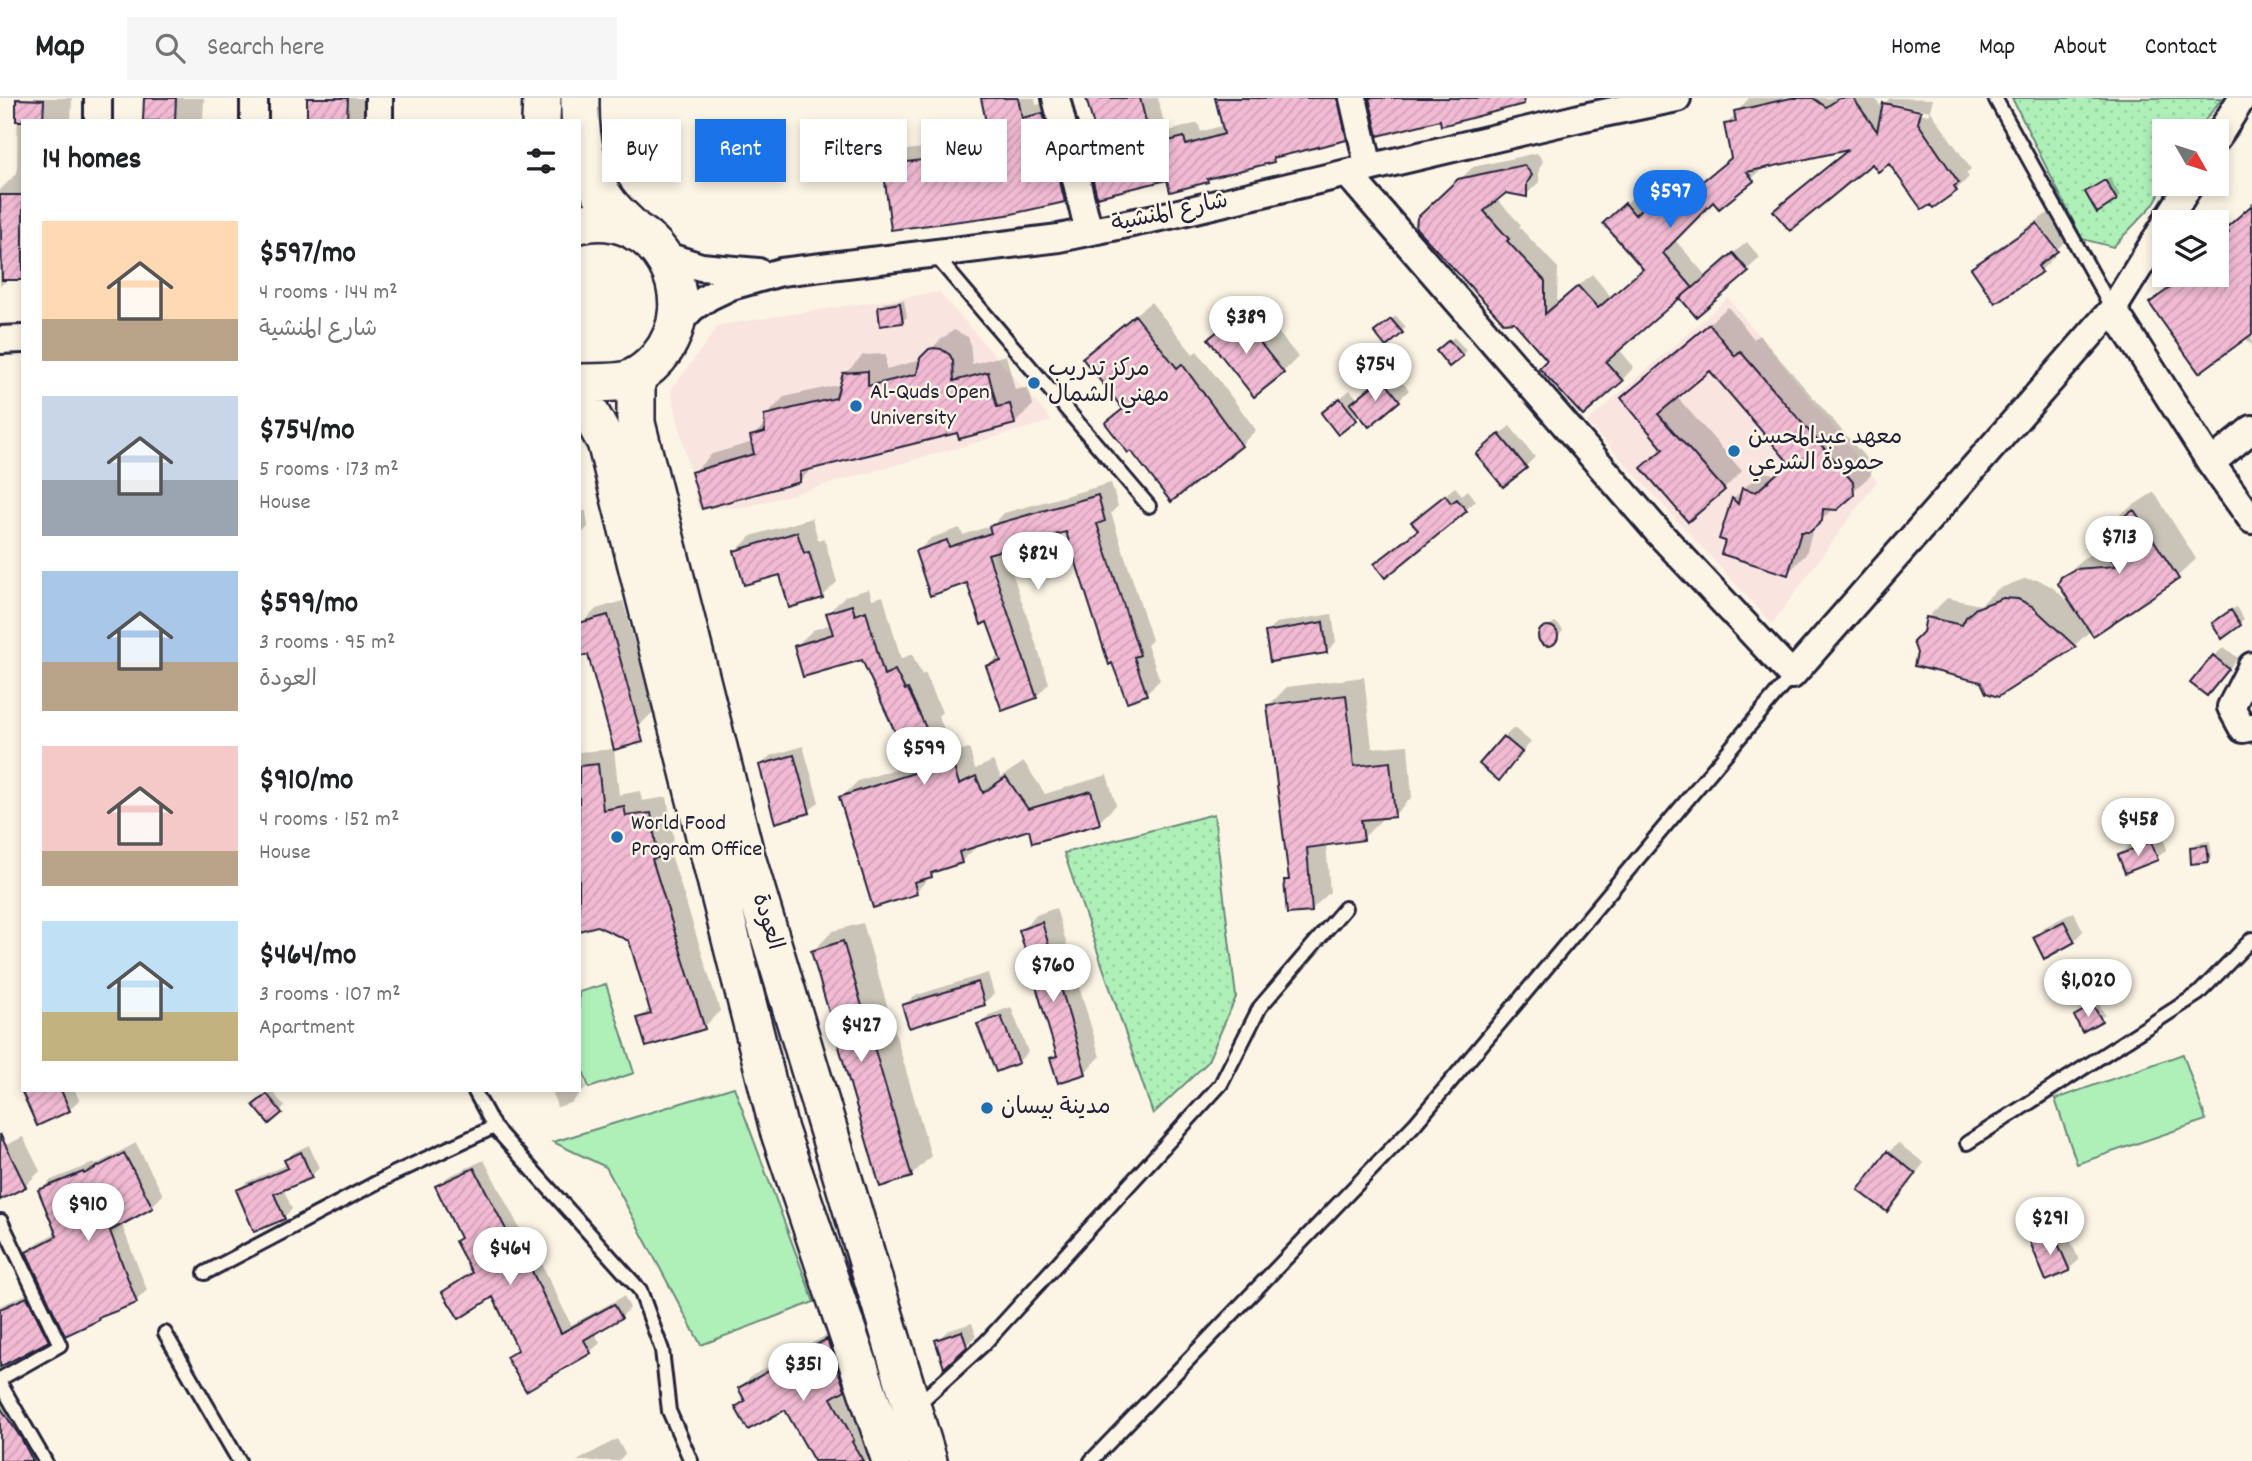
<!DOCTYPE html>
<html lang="en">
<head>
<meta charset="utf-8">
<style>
	body { margin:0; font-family:Dekko,"Playpen Sans Arabic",sans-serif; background:#f6f6f6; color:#202124; height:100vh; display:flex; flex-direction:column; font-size:26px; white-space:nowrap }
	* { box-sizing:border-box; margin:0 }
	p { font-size:23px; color:#757577 }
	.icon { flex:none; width:38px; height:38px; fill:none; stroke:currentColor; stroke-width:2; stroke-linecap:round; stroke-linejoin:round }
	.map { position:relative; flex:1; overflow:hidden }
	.sheet { position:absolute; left:21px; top:21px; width:560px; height:973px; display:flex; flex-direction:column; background:#fff; border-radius:0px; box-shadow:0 4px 10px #0003 }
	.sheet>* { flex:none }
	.hud { position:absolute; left:602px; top:21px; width:665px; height:63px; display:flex; gap:14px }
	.needle { width:46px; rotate:129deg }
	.fabs { position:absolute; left:2152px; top:21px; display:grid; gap:14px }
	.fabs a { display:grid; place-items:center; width:77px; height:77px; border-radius:0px; background:#fff; box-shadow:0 4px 10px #0003; font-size:35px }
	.price { position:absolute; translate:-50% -60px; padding:0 16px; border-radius:24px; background:#fff; color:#222; font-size:23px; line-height:46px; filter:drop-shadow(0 2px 4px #0008) }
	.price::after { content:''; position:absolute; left:50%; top:42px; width:21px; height:16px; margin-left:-10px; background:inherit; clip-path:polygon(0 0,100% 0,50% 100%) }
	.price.on { background:#1a73e8; color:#fff }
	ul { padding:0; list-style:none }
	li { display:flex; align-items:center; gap:21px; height:175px; padding:0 21px }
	li span { display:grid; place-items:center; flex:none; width:196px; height:140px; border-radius:0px; color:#555 }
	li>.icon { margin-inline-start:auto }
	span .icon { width:84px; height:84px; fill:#fffc; stroke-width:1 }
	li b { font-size:30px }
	h2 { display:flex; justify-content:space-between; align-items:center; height:84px; padding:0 21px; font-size:30px }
	.chip { padding:0 24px; border-radius:0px; background:#fff; box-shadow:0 4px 10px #0003; font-size:24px; line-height:63px }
	.chip.on { background:#1a73e8; color:#fff }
	header { display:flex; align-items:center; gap:42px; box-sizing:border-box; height:98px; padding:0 35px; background:#fff; border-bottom:2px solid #e0e0e0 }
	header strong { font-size:33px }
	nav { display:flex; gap:38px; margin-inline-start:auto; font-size:24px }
	.search { width:490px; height:63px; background:#f6f6f6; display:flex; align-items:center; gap:18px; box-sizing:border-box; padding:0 24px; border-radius:0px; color:#757577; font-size:26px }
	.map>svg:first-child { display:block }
	.built { fill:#f9e4e0 }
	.grass { fill:#aff0b9; stroke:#68897a; stroke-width:2 }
	.park { fill:url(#park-dots); stroke:#68897a; stroke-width:2 }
	.shadow { fill:#0003; fill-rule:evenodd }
	.building { fill:url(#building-hatch); stroke:#22223b; stroke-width:2 }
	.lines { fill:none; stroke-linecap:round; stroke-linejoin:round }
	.lane-casing { stroke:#22223b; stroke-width:18 }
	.street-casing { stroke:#22223b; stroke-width:32 }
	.secondary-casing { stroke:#22223b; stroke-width:42 }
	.lane { stroke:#fcf5e5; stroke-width:12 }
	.street { stroke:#fcf5e5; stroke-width:26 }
	.secondary { stroke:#fcf5e5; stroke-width:37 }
	.poi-dot { fill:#1f6fb2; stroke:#fcf5e5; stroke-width:2.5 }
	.labels { text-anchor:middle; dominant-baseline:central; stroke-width:5; stroke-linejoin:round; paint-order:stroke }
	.street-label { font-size:23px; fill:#22223b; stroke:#fcf5e5 }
	.poi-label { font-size:23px; fill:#22223b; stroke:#fcf5e5; text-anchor:start }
</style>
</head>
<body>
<header>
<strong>Map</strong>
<div class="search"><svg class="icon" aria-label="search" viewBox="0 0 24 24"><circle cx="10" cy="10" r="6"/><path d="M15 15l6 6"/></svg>Search here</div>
<nav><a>Home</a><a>Map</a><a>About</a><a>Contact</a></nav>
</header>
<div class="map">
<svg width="2252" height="1363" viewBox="0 0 2252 1363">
	<defs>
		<pattern id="park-dots" width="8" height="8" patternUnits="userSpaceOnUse" patternTransform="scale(1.75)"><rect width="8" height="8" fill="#aff0b9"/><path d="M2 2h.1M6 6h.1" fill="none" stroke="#96cea0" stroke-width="1.8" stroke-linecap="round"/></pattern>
		<pattern id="building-hatch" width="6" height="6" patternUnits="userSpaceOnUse" patternTransform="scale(1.75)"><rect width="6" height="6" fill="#f2bbd3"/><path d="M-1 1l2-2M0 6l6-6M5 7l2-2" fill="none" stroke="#cfa0b6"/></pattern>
	</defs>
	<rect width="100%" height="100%" fill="#fcf5e5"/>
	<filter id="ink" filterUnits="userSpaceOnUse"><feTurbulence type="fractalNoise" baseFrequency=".0143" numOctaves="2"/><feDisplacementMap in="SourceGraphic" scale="14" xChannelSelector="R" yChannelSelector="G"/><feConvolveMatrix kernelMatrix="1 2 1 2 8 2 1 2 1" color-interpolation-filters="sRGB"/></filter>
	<g filter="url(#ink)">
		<path class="built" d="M939,194L1052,323L747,409L698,411L671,292L719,227Z
			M1728,200L1877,383L1772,526L1587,324Z"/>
		<path class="grass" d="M606,886L634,975L589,990L579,960V894Z
			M2183,956L2206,1022L2077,1066L2055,1001Z
			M734,989L814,1204L701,1247L606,1069L553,1044Z"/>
		<path class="park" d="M2012,0H2222L2197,33H2165V86L2153,107L2113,149L2082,141Z
			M1214,716L1236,899L1207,965L1153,1016L1064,755Z"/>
		<path class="shadow" d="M20,0H72L71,23H23V180H5V184L0,188V92L17,75L18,2Z
			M145,0H204L203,23H145Z
			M309,0H376L375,23H309Z
			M983,0H1035L1036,7L1057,2L1079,88L1064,102L885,68L899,53L992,41Z
			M1088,0H1158L1166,34L1198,25L1201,34L1224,27L1219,0H1355L1360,26L1346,41L1279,57L1273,62L1212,78L1207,83L1168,80L1083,35L1095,23Z
			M1749,0H1875L1883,12L1884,6L1890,0L1933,1L1930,12L1971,71L1966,75L1969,79L1956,92L1890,63H1872L1775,113L1850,49L1766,68L1719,109L1713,102L1675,142L1706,178L1747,144L1760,160L1697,216L1688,191L1619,251L1634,269L1622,282L1549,262L1432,107L1473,69L1537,55L1543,63L1539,71V84L1526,97L1505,93L1496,100L1521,127L1519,129L1558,170L1557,206L1592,176L1611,199L1644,170L1618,112L1639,94L1648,105L1681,72L1697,88L1733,59L1726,27ZM1891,5L1930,13L1929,17L1891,9Z
			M2109,79L2120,97L2116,101L2091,90Z
			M2252,108V248L2245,239L2151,205L2186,177H2217V141L2230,132Z
			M2051,113L2071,138L2052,156L2054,159L2041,172L1974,170L1987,157Z
			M904,202L907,219L902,223L879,209L884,205Z
			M1151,204L1193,256L1197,253L1256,332L1241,347L1171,401L1132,350L1107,325L1123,309L1084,260L1099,245Z
			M1254,204L1298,259L1283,274L1210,241Z
			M1728,209L1754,241L1759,237L1871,366V377L1814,428L1806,456L1788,475L1721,440L1733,401L1762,373L1776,377L1791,364L1710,271L1677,299L1742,373L1724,391L1664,350L1623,300Z
			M1396,218L1406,229L1401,234L1381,230Z
			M954,232L968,239L970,244L972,266L1006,257L1015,292L1028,289L1033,307L1015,325L959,333L813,369L800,383L693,375L712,356L753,344L752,339L766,325V318L784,299L842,286L845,276L863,257L886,256V271L921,262L940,242Z
			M1454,239L1466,252L1462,257L1438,253Z
			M1392,272L1409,292L1399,302L1360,316L1356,321L1333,306L1350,292L1358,301Z
			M1510,328L1535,359L1525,369L1488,346Z
			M1111,385L1118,408L1111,415L1152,542L1147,547L1160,582L1146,595L1067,432L1004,450L1049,585L1036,599L988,569L1000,556L988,522L968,483L917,454L931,440L960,430L963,437L993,427L1004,415Z
			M1455,389L1462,397L1468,392L1476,403L1385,477L1386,457L1419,431L1423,415Z
			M2154,394L2196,461L2177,479L2091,532L2075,547L1997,597L1924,535L1927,520L1947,500L1980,507L1998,491L2024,481L2039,482L2052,489L2073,508L2063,480L2082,461L2096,453L2107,452L2098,437L2117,418Z
			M579,413H586L588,429L579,438Z
			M812,420L818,442L824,440L837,484L822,499L781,474L736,453L751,438Z
			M869,491L872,501L883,498L901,561L912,556L922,577L925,575L942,614L938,618L955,654L969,650L975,671L993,663L1001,679L1024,664L1045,696L1107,677L1116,707L1099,724L1030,730L978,747L961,764L936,772L916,794L841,700L858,683L911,666L863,560L796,548L813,532L831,526L828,515L845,498Z
			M623,503L653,614L638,629L585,540L579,546V513L582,525L596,511Z
			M2236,509L2244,521L2222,538L2218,521Z
			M1332,516L1336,544L1326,554L1267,534L1276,525Z
			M1555,524L1560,528L1563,533L1551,545L1542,543V532Z
			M2224,549L2238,560L2216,586L2214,558Z
			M1364,579L1372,650L1408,647L1412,699L1394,717L1381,718V722L1363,740L1326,745L1330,794L1311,812L1286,783L1290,779L1268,608L1287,589Z
			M1514,630L1531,644L1499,680L1504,639Z
			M803,648L819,704L809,713L761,667L770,658Z
			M614,651L619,697L640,693L642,703L667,699L674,742L668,747L720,913L704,929L639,921L651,909L630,842L597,826L579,831V654Z
			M2161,735L2167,751L2157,760L2120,757L2130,747Z
			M2210,743L2212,758L2208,762L2192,750L2196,745Z
			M1056,810L1100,959L1085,974L1052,960L1058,954L1021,832L1036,817Z
			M2074,814L2083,833L2074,843L2035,839L2044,829Z
			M863,825L931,1058L911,1078L813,853L833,833Z
			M988,875L994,896L984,905L904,908L914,898Z
			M2098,904L2105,917L2083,931L2076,918Z
			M1011,909L1028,954L1018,964L979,927L989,917Z
			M579,932L585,955L579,961Z
			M579,962L586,990L571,1005L557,1009L552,992H579Z
			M23,978V992L18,982Z
			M23,992H75L79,1002L69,1012Z
			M272,993L285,1009L269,1023L260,1003Z
			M23,1039L40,1073L25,1088L8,1096L0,1104V1050Z
			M136,1045L163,1097L152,1108L121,1125L147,1192L136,1203L98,1220L28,1155L39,1144L57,1134L41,1093L51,1082L94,1065L95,1067Z
			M1898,1045L1924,1065L1887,1112L1888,1055Z
			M309,1047L319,1070L311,1078L283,1090L292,1111L284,1119L238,1092L247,1084L288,1066L286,1062L294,1054Z
			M484,1062L537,1164L540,1162L571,1227L624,1198L630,1210L621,1219L594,1234L600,1245L590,1254L508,1259L519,1249L494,1197L444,1194L453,1185L473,1172L461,1139L438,1089L447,1079Z
			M2063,1125L2079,1162L2069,1171L2047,1181L2032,1145L2042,1135Z
			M37,1191L57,1233L48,1242L0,1267V1208Z
			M972,1225L976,1238L966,1248L937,1243L947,1233Z
			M838,1231L856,1279L844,1291L880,1363H816L786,1309H737L746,1301L740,1290L751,1278Z
			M8,1292L32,1328L49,1363H0V1297Z
			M617,1341L625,1356L618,1363H577Z"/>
		<path class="building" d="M144,0H176L175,23H143Z
			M307,0H348L347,23H307Z
			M981,0H1018L1022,20L1043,15L1065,104L1007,117L891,132L883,67L992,53Z
			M1086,0H1140L1152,47L1184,39L1186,47L1224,36L1215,0H1338L1347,42L1273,60L1274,64L1207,81L1208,84L1170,94L1167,82L1097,99L1081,35L1095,32Z
			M1369,0H1523L1524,6L1441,28L1440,22L1378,38Z
			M1791,0H1813L1826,9L1840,0H1853L1877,33L1883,5L1921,13L1918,25L1959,85L1954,88L1957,93L1933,110L1930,107L1922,112L1889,66L1878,74L1872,66L1790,133L1773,113L1848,52L1747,74L1754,83L1719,111L1713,104L1663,155L1693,190L1733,155L1749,174L1696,219L1680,200L1692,190L1667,211L1606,264L1623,283L1583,318L1539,270L1547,262L1514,224L1504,225L1416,130L1417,120L1458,81L1524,67L1532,77L1527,85V99L1506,95L1484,113L1509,141L1507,143L1545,183V216L1578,188L1598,210L1643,171L1603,125L1625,105L1635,117L1667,84L1683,99L1731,60L1724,26L1736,24L1734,13Z
			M16,1L44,2L43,23H16Z
			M2105,82L2117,102L2097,115L2085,94Z
			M0,97H23V182H2Z
			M2252,107V236L2199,275L2149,205L2188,177H2217V143L2229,135L2226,130Z
			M2037,125L2058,153L2038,168L2042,174L1995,205L1971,170Z
			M900,205L903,225L880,228L878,209Z
			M1135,217L1177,270L1182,266L1242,348L1171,404L1131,353L1128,355L1105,325L1123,311L1082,260Z
			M1238,217L1284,275L1254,299L1208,241Z
			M1391,221L1403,235L1386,249L1374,234Z
			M1709,226L1735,258L1740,253L1853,384L1854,397L1837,412L1823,411L1822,423L1810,434H1801L1788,477L1721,456L1725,443L1719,441L1732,400L1738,406L1742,390L1756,394L1789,365L1710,273L1658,316L1725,392L1688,424L1641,370L1663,351L1621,300Z
			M1449,242L1463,258L1449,269L1436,253Z
			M934,250L941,251L950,257L953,263L954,283L988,274L997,309L1010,306L1015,326L959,341L957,335L800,374V384L702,411L691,374L754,356L750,338L765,334L764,317L836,300L843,275L868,273V288L917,276L920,260L929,251Z
			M1382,280L1400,303L1369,329L1350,306Z
			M1340,300L1357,322L1338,337L1321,315Z
			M1499,336L1527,370L1503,389L1476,356Z
			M1098,397L1105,423L1097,426L1140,557L1134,559L1147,597L1127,604L1112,565L1109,567L1066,434L988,456L1037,600L1002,613L986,568L1001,563L987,524L981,527L967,485L930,498L915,453L947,442L949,449L991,435L989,428Z
			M1445,397L1451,405L1457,401L1467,413L1385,480L1374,466L1418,432L1411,424Z
			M2134,412L2179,481L2093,538L2058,486L2061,479L2075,471L2116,468L2096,437Z
			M797,434L804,455L809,454L823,500L789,510L780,477L744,487L734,453Z
			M2003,500L2018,501L2032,508L2076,549L1998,599L1986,595L1981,584L1914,568L1917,555L1913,544L1923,534L1926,519L1962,527L1966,519L1976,510Z
			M852,507L855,517L866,513L884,577L895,572L905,592L908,591L927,632L922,635L938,670L953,666L959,686L976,678L983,695L1006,679L1028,711L1091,693L1100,726L1032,745L1029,732L959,754L962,765L931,775L932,779L914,784L917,796L873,810L839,699L914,675L862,562L803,579L794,548L833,536L826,515Z
			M2231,512L2241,527L2222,541L2212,525Z
			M608,517L643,644L614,652L588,557L579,558V525Z
			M1323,524L1327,555L1270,564L1265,534Z
			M1538 538a10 10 0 1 1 20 0a10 10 0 1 1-20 0Z
			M2213,557L2229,571L2207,598L2190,585Z
			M1346,597L1354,668L1390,664L1395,719L1361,722L1364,742L1307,750L1312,814L1287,816L1284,782H1289L1267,607Z
			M1503,638L1522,654L1499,683L1479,666Z
			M794,657L810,715L775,725L759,667Z
			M598,666L603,712L624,708L626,718L651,715L658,760L652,761L705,931L646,949L637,920L651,916L629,843L597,828L579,833V668Z
			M2151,744L2158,762L2125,775L2118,757Z
			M2207,747L2209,764L2191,766L2190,749Z
			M2064,823L2075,844L2044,861L2033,839Z
			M1042,824L1086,976L1058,985L1050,960L1057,958L1019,832Z
			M843,843L912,1079L880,1089L811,853Z
			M978,884L985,907L909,930L902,907Z
			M2093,907L2102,923L2082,934L2074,918Z
			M1001,918L1019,965L996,974L977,926Z
			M21,992H61L70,1013L37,1028Z
			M267,996L282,1015L269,1026L253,1007Z
			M0,1036L26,1089L0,1102Z
			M1887,1053L1916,1076L1887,1114L1858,1092Z
			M301,1054L312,1080L274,1096L285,1121L254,1134L236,1092L288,1070L284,1062Z
			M124,1055L153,1110L110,1133L137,1205L98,1220L99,1222L65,1238L26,1154L57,1138L38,1092L83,1074L84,1076Z
			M474,1070L527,1172L531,1171L561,1235L614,1206L622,1220L584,1242L591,1255L526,1293L506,1259L518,1252L493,1199L459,1221L442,1194L472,1175L455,1143L460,1140L435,1088Z
			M2053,1134L2070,1173L2046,1183L2030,1144Z
			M27,1199L49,1243L0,1269V1211Z
			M962,1233L967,1249L944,1270L935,1242Z
			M827,1241L845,1292L831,1300L854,1342L852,1344L863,1363H814L785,1312L748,1332L735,1309L745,1303L738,1290Z
			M0,1309L21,1340L33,1363H0Z"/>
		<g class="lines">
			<g class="lane-casing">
				<path id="lane" d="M1995,0L2112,211
					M933,155L1149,408
					M474,992L494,1029L640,1192L662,1252L669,1313L691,1363
					M1967,1045L2198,896L2252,841
					M205,1175L393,1076L494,1029
					M165,1235L239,1363
					M0,1281L60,1247L1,1123
					M0,1285L45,1363
					M916,1308L985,1245L1221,986L1260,909L1345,810
					M1091,1363L1415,1026L1792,577"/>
			</g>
			<g class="street-casing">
				<path id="street" d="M379,0V23
					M1056,0L1089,134
					M1353,0L1369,70
					M98,23V0
					M254,23V0
					M2217,40L2242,0
					M1347,75L1658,434L1792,577L2113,211L2165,127
					M2166,124L2190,86
					M663,157L701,169L758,174
					M2113,211L2211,365L2252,422
					M675,228L692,210L710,198L731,188L781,174L1059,140L1170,117L1584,19L1677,0
					M0,242L23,241
					M2211,365L2252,331
					M2252,568L2231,609L2243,631L2252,629"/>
			</g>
			<g class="secondary-casing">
				<path id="secondary" d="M580,0C579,37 586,77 609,106C617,116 628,125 636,134
					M541,23L542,0
					M579,126C656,107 708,201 658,260C650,269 639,278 628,282C613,286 594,284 579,285
					M636,278V325L744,752L928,1363
					M579,295L606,344L779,1032L891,1363"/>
			</g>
			<use href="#lane" class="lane"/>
			<use href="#street" class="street"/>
			<use href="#secondary" class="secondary"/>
		</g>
	</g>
	<g class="poi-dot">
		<circle cx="1034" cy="285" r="7"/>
		<circle cx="856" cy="308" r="7"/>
		<circle cx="1734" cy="353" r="7"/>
		<circle cx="617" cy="739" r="7"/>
		<circle cx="987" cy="1010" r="7"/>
	</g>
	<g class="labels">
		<g class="street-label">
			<text transform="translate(1170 116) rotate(-12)">شارع المنشية</text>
			<text transform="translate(766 824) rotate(73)">العودة</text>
		</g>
		<g class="poi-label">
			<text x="1048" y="272">مركز تدريب<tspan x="1048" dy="26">مهني الشمال</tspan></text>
			<text x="870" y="295">Al-Quds Open<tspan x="870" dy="26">University</tspan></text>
			<text x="1748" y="340">معهد عبدالمحسن<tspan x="1748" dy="26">حمودة الشرعي</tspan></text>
			<text x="631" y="726">World Food<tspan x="631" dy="26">Program Office</tspan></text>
			<text x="1001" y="1010">مدينة بيسان</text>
		</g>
	</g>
</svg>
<div class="fabs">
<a><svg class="needle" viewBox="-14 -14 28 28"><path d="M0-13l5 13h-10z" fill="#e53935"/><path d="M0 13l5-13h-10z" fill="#757577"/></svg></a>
<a><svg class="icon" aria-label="layers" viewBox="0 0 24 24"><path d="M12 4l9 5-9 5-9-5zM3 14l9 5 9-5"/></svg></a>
</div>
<b class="price on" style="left:1670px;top:132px">$597</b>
<b class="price" style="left:1246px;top:258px">$389</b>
<b class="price" style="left:1375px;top:305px">$754</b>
<b class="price" style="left:2119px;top:478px">$713</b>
<b class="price" style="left:1038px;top:494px">$824</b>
<b class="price" style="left:924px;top:689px">$599</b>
<b class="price" style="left:2138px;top:760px">$458</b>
<b class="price" style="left:1053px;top:906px">$760</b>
<b class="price" style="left:2088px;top:921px">$1,020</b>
<b class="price" style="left:861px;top:966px">$427</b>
<b class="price" style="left:88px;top:1145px">$910</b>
<b class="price" style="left:2050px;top:1159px">$291</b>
<b class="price" style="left:510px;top:1189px">$464</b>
<b class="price" style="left:803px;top:1305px">$351</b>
<div class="hud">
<a class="chip">Buy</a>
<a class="chip on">Rent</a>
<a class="chip">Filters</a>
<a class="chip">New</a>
<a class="chip">Apartment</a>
</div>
<section class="sheet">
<h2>14 homes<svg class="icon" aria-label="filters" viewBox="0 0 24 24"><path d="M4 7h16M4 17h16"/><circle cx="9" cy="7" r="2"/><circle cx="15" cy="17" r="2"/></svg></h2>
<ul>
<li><span style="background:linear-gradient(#ffd9b3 70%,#b9a48a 0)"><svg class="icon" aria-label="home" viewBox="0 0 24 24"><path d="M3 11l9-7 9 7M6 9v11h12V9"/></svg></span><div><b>$597/mo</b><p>4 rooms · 144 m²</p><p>شارع المنشية</p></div></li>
<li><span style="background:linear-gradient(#c9d6e8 60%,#9aa5b1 0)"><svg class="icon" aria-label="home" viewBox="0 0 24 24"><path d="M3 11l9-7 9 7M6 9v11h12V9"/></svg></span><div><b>$754/mo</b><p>5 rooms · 173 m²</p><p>House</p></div></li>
<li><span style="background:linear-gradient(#a9c7e8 65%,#b9a48a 0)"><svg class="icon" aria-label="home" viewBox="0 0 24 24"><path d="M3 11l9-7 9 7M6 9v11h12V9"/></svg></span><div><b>$599/mo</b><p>3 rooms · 95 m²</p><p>العودة</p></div></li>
<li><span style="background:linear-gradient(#f6c9c9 75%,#b9a48a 0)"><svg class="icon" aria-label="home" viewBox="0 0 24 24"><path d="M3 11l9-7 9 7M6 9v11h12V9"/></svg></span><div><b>$910/mo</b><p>4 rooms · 152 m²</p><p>House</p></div></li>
<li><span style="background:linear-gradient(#bfe0f5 65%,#c2b280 0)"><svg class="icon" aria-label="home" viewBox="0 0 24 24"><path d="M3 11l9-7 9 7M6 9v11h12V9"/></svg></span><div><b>$464/mo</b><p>3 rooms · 107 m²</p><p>Apartment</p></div></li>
</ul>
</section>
</div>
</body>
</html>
